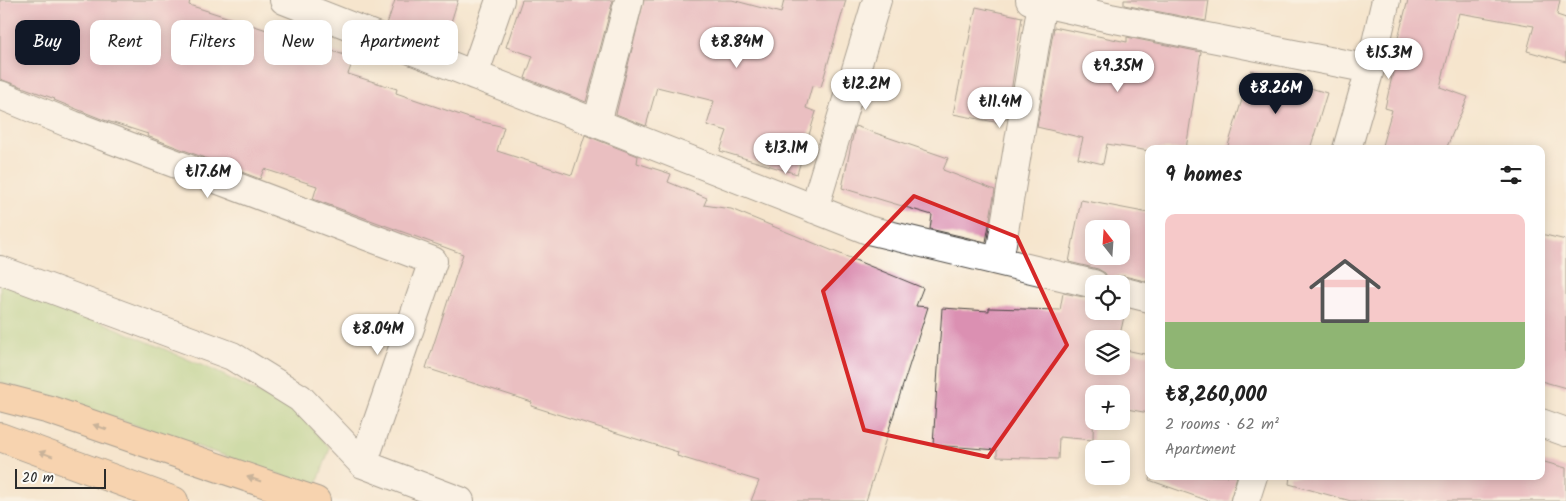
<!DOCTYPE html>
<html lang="en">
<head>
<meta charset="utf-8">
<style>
	body { margin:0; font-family:Kalam,sans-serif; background:#f2f2f2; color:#222; height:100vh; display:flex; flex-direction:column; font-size:19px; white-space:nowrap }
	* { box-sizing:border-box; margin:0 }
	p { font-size:16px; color:#767676 }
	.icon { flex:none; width:28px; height:28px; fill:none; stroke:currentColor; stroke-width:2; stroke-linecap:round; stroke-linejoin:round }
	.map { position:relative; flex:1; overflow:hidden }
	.panel { position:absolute; left:1145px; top:145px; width:400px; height:335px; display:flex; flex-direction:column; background:#fff; border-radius:10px; box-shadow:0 2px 12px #0003 }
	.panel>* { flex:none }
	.hud { position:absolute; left:15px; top:20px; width:475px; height:45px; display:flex; gap:10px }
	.needle { width:32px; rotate:343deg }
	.tools { position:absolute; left:1085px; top:220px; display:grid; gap:10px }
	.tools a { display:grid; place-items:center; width:45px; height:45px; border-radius:10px; background:#fff; box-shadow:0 2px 12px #0003; font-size:25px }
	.scale { position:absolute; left:15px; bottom:12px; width:91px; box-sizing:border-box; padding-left:5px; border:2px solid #2b2b2b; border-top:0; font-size:14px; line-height:18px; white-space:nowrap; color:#2b2b2b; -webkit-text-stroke:4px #fdfcf7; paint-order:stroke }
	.price { position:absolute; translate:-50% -42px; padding:0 11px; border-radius:18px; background:#fff; color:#222; font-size:16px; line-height:32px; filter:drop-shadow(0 1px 2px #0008) }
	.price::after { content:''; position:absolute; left:50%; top:30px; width:15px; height:11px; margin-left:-8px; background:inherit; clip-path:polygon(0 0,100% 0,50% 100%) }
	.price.current { background:#111827; color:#fff }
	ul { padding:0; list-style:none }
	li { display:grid; align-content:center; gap:10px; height:265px; padding:0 20px }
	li+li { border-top:1px solid #e0e0e0 }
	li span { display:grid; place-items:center; height:155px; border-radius:10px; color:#555 }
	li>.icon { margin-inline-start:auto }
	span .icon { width:90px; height:90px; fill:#fffc; stroke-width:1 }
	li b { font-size:21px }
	h2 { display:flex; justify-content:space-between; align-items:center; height:60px; padding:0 20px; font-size:21px }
	.chip { padding:0 18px; border-radius:10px; background:#fff; box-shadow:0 2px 12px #0003; font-size:18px; line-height:45px }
	.chip.current { background:#111827; color:#fff }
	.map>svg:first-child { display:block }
	.green { fill:#a1ce7b; stroke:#667c53 }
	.building { fill:#db90b2; fill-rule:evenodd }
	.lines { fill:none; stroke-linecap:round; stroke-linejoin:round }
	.minor-casing { stroke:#494743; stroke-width:30 }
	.trunk-casing { stroke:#494743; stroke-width:30 }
	.minor { stroke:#fff; stroke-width:28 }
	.trunk { stroke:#f9bd89; stroke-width:28 }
	.oneway { fill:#92745a }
	.marked { fill:none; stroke:#d62828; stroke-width:4; stroke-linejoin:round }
</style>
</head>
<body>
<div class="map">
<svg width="1566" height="501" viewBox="0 0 1566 501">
	<rect width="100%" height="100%" fill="#fdfcf7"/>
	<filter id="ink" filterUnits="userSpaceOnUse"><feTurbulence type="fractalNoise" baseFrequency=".02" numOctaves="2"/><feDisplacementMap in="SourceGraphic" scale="10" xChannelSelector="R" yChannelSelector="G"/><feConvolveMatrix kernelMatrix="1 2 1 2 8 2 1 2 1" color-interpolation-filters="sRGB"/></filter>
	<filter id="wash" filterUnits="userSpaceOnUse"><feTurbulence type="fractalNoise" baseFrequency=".0096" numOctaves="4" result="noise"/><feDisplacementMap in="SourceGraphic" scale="20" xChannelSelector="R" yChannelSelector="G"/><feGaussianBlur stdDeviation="1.12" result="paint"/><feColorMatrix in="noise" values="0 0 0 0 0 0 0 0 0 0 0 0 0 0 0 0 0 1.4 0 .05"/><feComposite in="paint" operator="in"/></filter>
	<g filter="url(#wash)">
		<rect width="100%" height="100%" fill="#f6e5cd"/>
		<path class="green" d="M0,281L42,296L217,372L297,412L330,448L316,487L56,398L0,383Z"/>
		<g id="blocks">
			<path class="building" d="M0,0H190L189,5L354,58L348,74L397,89L396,93L475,120L504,127L497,151L572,175L585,135L638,156L637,163L671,174L668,182L707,198L704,205L731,209L923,288L916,306L928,307L866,501H751L759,481L677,456L678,452L531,406L532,402L426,368L463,254L313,199L317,186L264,169L260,179L147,136L148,134L104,120L54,100L55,99L0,79Z
				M395,0H458L444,44L387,24Z
				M522,0H613L586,102L525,78L533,56L506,47Z
				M644,0H732L781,13L784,0H846L821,87L812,86L806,108L816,112L797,174L720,151L727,131L707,125L714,101L657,87L646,126L616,114Z
				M1124,0H1209L1206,21L1124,5Z
				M1408,0H1560L1557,15L1566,18V62L1527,51L1534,26L1459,13L1440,87L1468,97L1446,149H1381L1392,110L1385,108L1397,54L1394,53Z
				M976,7L1022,17L1007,119L1001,118L1000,123L953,114Z
				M1054,27L1127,42V37L1201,52L1186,149H1149V151L1107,144L1103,164L1078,158L1083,138L1037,127Z
				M1251,70L1327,93L1310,149H1227Z
				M855,126L948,158L943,170L995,190L986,242L930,229L932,215L842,188Z
				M1081,200L1149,213V282L1124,276H1116L1109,281L1105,273L1098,269L1069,262ZM1094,229H1121V256H1094Z
				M1541,234L1566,240V388L1541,381Z
				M1063,293L1094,299V311H1121V307L1126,308L1119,339H1094V366H1121V349L1149,355V413L1121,408V394H1094L1093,440L1059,437L1058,459L997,457V450L933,445L942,308L989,311V308L1060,310Z
				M1541,461L1566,468V501H1351L1289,484L1290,476H1541Z
				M1150,476H1237L1230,501H1209L1149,480Z"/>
		</g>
	</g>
	<g filter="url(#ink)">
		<use href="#blocks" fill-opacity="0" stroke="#494743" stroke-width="1"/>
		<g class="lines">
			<g class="minor-casing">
				<path id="minor" d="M284,0L868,230L1094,284
					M1030,0L1110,18L1370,69
					M474,75L500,0
					M0,95L73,125L433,261L363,464
					M597,123L629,0
					M1347,149L1370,69L1386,0
					M814,209L877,0
					M999,261L1042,3
					M0,270L232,356L300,398L363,464L460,501
					M1121,291L1149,298
					M1541,423L1566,432
					M1245,501L1253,476"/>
			</g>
			<g class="trunk-casing">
				<path id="trunk" d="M0,397L50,410L316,501
					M0,437L174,501"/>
			</g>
			<use href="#minor" class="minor"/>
			<use href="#trunk" class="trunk"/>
		</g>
		<defs><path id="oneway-solid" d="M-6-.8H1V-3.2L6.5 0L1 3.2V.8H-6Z" transform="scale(1.25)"/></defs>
		<g class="oneway">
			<use href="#oneway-solid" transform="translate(100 427) rotate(-161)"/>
			<use href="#oneway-solid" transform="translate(46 454) rotate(-160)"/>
			<use href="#oneway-solid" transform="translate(254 479) rotate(-161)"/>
		</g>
	</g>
	<path d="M0 0H1566V501H0ZM914,196L1017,237L1067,345L988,457L864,430L823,291Z" fill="#f6e5cd" fill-opacity=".55" fill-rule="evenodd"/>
	<path class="marked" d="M914,196L1017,237L1067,345L988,457L864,430L823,291Z"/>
</svg>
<div class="tools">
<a><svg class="needle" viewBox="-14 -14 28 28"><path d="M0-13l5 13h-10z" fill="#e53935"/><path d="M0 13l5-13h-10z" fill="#767676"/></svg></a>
<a><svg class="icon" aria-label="locate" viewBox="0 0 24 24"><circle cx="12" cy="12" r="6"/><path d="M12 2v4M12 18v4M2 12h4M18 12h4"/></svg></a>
<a><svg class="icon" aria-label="layers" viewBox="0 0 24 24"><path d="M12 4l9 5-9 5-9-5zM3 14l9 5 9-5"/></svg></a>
<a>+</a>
<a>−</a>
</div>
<div class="scale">20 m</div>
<b class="price" style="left:737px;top:69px">₺8.84M</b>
<b class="price" style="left:1389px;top:80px">₺15.3M</b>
<b class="price" style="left:1118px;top:93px">₺9.35M</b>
<b class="price" style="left:866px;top:111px">₺12.2M</b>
<b class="price current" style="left:1276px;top:115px">₺8.26M</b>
<b class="price" style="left:1000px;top:129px">₺11.4M</b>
<b class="price" style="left:786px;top:175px">₺13.1M</b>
<b class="price" style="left:208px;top:199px">₺17.6M</b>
<b class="price" style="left:378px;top:356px">₺8.04M</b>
<div class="hud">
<a class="chip current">Buy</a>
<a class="chip">Rent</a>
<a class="chip">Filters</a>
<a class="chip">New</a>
<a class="chip">Apartment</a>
</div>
<section class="panel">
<h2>9 homes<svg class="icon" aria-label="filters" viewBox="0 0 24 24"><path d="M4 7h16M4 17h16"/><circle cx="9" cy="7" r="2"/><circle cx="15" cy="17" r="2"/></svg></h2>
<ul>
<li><span style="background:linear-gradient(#f6c9c9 70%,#8fb573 0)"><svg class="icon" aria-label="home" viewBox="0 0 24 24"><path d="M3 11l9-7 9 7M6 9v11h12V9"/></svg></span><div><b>₺8,260,000</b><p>2 rooms · 62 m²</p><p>Apartment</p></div></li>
</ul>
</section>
</div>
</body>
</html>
